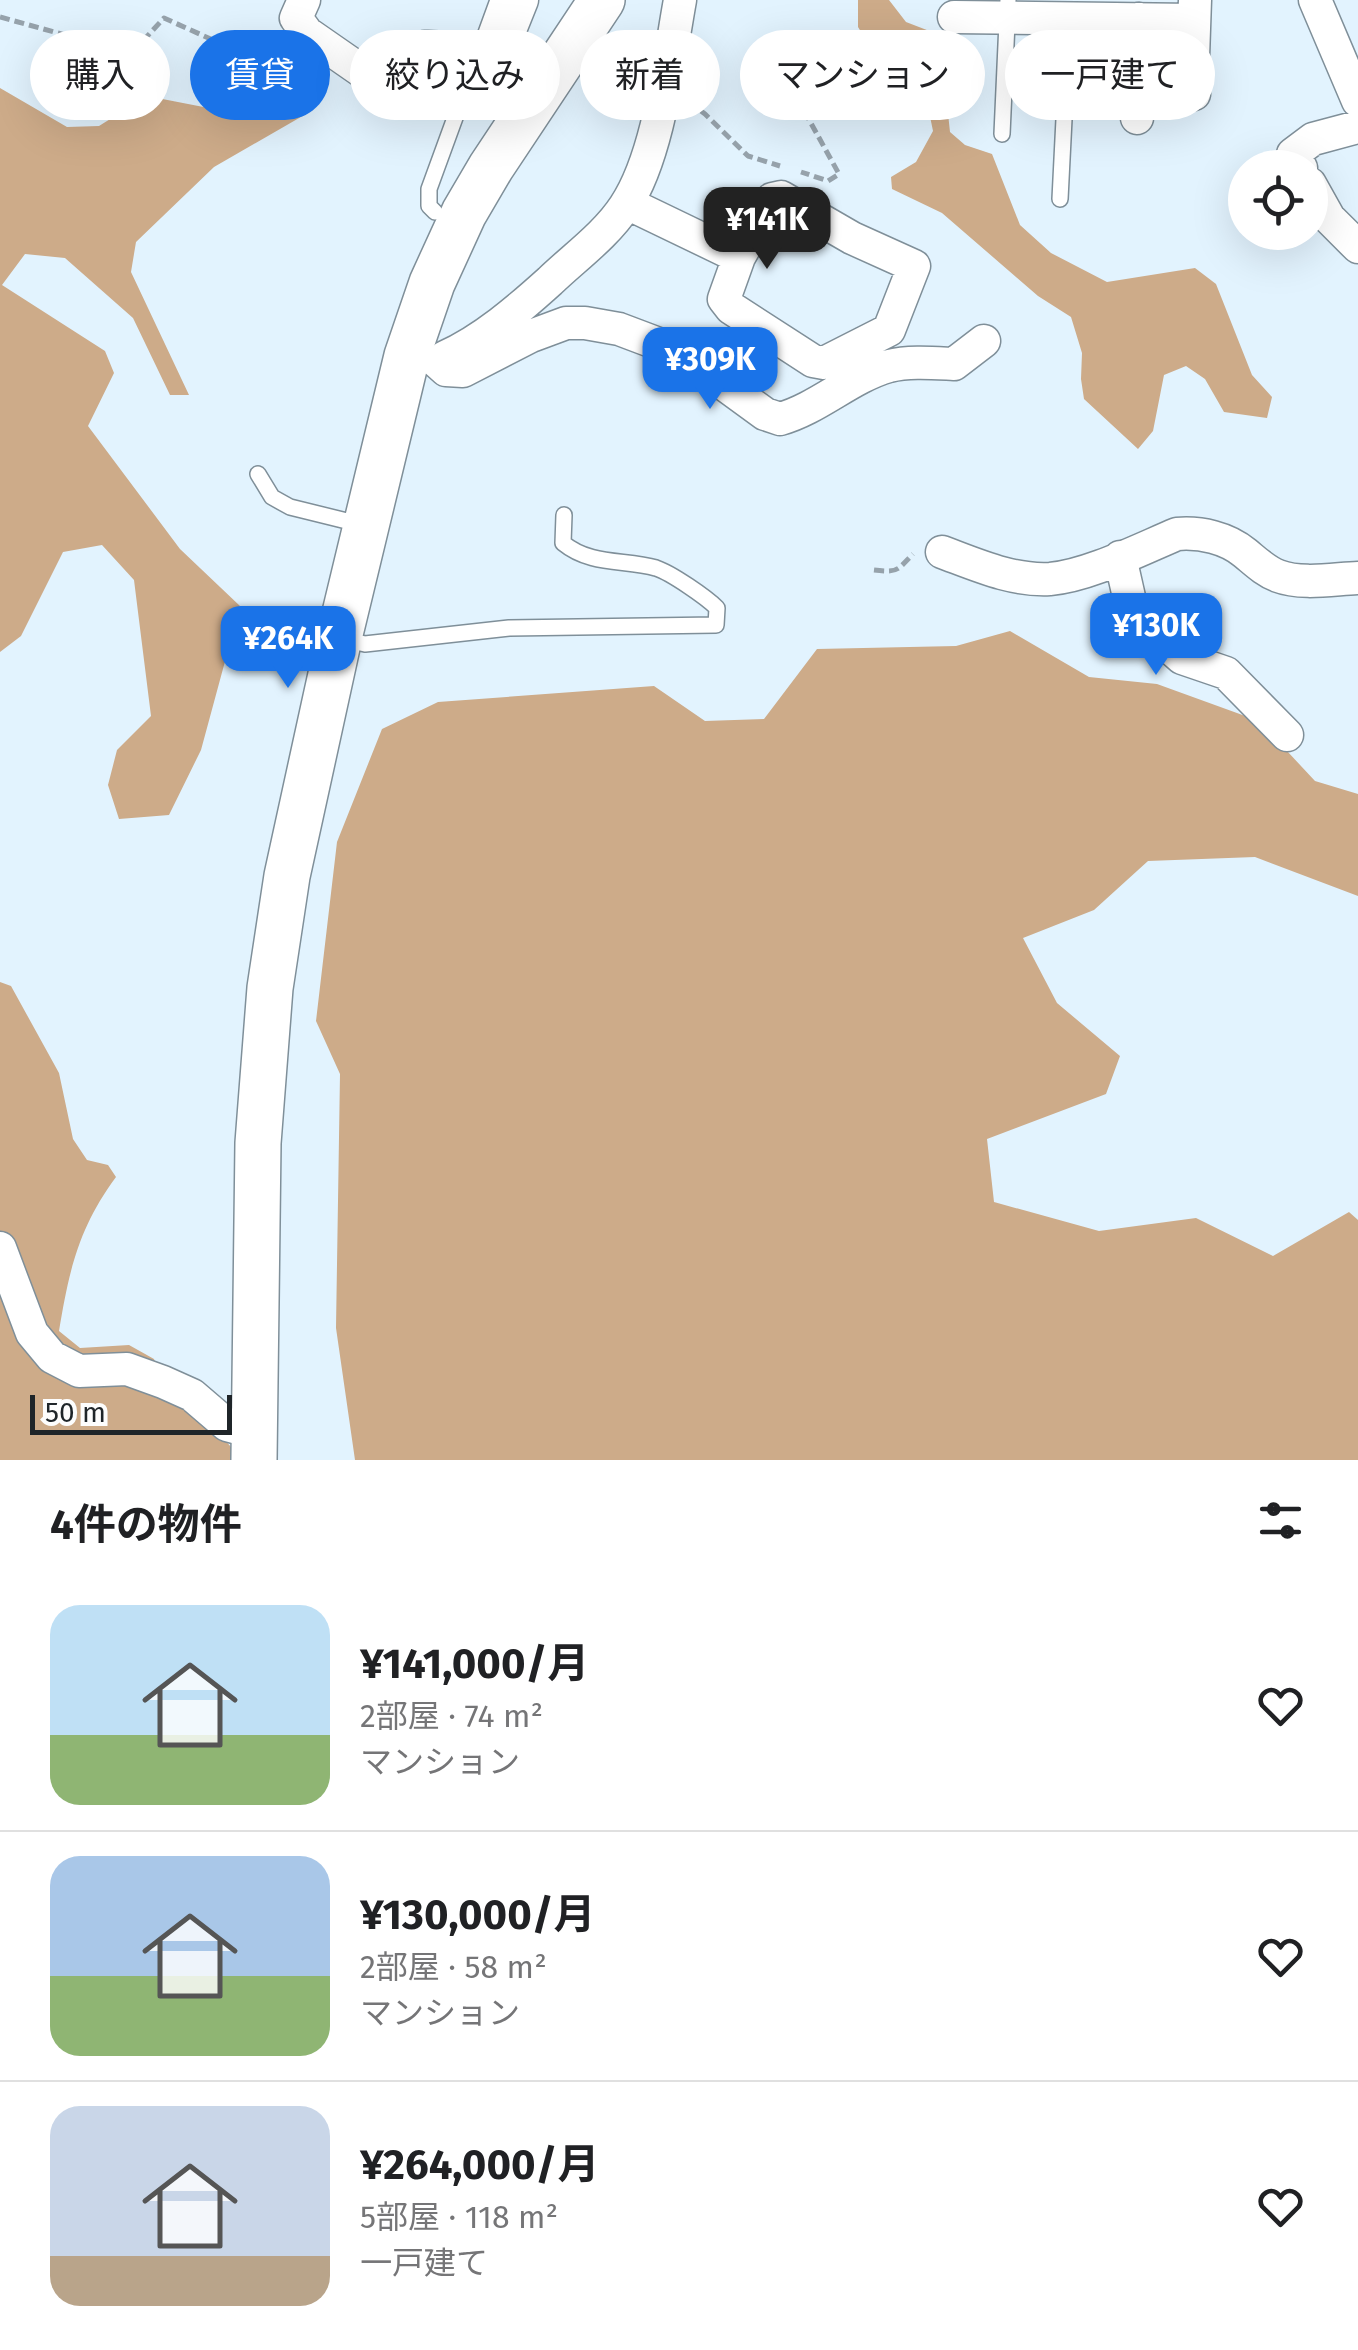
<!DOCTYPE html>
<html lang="ja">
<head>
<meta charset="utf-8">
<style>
	body { margin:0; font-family:"Fira Sans","Noto Sans JP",sans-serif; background:#f2f2f2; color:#202124; height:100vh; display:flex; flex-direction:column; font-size:38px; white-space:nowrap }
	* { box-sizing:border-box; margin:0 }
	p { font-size:32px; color:#757577 }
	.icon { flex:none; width:55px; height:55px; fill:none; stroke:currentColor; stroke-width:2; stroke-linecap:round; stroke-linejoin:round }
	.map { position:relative; height:1460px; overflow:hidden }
	.sheet { display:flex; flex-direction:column; background:#fff; flex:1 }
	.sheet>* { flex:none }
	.banner { position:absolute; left:30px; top:30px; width:1300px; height:90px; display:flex; gap:20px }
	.tools { position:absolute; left:1228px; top:150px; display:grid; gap:20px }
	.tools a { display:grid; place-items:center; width:100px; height:100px; border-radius:50%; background:#fff; box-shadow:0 10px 40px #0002; font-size:50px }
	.scale { position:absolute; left:30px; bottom:25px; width:202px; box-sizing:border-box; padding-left:10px; border:5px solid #1f2529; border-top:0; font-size:28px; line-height:35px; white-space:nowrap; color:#1f2529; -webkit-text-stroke:8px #fdfdfd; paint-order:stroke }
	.price { position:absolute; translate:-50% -85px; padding:0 22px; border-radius:20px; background:#1a73e8; color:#fff; font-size:32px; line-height:65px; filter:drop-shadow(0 2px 5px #0008) }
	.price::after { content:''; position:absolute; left:50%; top:60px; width:30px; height:22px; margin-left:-15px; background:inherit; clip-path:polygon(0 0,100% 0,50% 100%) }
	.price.current { background:#222; color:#fff }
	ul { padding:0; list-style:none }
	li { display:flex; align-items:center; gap:30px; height:250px; padding:0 50px }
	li+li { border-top:2px solid #e0e0e0 }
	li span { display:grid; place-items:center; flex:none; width:280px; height:200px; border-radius:30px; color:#555 }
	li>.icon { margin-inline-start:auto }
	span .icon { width:120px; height:120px; fill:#fffc; stroke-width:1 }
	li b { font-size:42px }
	h2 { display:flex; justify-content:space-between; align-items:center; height:120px; padding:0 50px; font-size:42px }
	.chip { padding:0 35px; border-radius:45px; background:#fff; box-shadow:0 10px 40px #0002; font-size:35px; line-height:90px }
	.chip.current { background:#1a73e8; color:#fff }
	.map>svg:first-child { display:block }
	.forest { fill:#cdab89 }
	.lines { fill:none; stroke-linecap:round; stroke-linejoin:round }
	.lane-casing { stroke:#7f8f99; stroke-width:18 }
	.street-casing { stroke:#7f8f99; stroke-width:35 }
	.secondary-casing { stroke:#7f8f99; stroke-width:48 }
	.path { stroke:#96a2ab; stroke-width:5; stroke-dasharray:10 5; stroke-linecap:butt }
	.lane { stroke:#fff; stroke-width:15 }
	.street { stroke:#fff; stroke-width:32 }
	.secondary { stroke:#fff; stroke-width:45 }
</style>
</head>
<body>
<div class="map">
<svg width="1358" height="1460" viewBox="0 0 1358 1460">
	<rect width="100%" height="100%" fill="#e2f3fe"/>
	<path class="forest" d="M858,0H889L906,22L932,32L942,58L950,132L965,145L992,154L1020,225L1051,253L1107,282L1195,268L1216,284L1252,375L1272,397L1267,418L1224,412L1205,379L1186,366L1164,375L1153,431L1138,449L1084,399L1081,379L1082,353L1071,317L1038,296L942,213L892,189L891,177L916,162L933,131L926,97L910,66L871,48L858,27Z
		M267,75L310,80L313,110L214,167L136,242L131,272L189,395H170L133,318L65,258L25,254L2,285L105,351L114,373L88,426L180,549L240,606L201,750L169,815L119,819L108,785L117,750L151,716L134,580L102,545L63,552L21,636L0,652V88L67,127L99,126L147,96L224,111Z
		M1010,631L1089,677L1157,684L1259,721L1315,781L1358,794V896L1255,857L1148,861L1094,910L1023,938L1057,1003L1120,1056L1106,1094L987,1139L994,1202L1099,1231L1196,1218L1273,1256L1349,1212L1358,1220V1460H355L336,1328L340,1074L316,1021L337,842L382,729L438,702L654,686L705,721L764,719L817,649L956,646Z
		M0,982L11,986L59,1073L73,1139L87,1160L108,1165L116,1177C79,1227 69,1270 59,1331L80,1348L129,1345L154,1359L167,1397L211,1424L231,1447V1460H0Z"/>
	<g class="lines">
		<g class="lane-casing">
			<path id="lane" d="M1002,134L1008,0
				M1060,199L1069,19
				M435,212L429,206V189L498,0
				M258,474L272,497L290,507L363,525
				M343,639L365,644L509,628L716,625L717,608C706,597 671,573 656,568C625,559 591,566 563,543L564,515"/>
		</g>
		<g class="street-casing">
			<path id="street" d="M304,0L296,18L307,33L366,74H396L425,47C456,46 474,60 504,60
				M1315,0L1358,101
				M954,17L1194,20
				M518,72L504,60V45L522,0
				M1194,94L1192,86L1195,0
				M1137,118L1139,19
				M1301,168L1293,154L1313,139L1358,127
				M1310,184L1329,218L1358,247
				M627,203L739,257L772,199L781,197L852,238L914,266L889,330L824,363L813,361L731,308L724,299L739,257
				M445,357C483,340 519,309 550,281C575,257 606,235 625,206C659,155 669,60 680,0
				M436,361L446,370L463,371L531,336L566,323H585L619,329L680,352L765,414L780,419C819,408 850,377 889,366C909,361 933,363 954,364L984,341
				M942,552C977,565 1012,581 1050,579C1088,576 1141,549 1177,534C1201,532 1227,538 1245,553C1256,562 1265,571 1278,576C1302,585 1333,579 1358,578
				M1120,557L1131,606L1140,621L1182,658L1226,673L1287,735
				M0,1248L32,1333L52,1357L79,1371L127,1369L163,1382L192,1395L227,1425L253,1432"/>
		</g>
		<g class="secondary-casing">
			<path id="secondary" d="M254,1460L258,1143L270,988L287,876L339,638L407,356L432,283L464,213L491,167L602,0"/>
		</g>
		<path class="path" d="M0,17L123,51L141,43L164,18L244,54L266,60L286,53
			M790,68L807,116L839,174L828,181L801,172
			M689,102L705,114L748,156L780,166
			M874,570C899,573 897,570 913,554"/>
		<use href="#lane" class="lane"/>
		<use href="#street" class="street"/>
		<use href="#secondary" class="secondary"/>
	</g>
</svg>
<div class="tools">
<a><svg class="icon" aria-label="locate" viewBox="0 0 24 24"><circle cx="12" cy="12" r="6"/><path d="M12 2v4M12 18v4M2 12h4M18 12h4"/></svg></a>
</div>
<div class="scale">50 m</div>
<b class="price current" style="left:767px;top:272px">¥141K</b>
<b class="price" style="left:710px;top:412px">¥309K</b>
<b class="price" style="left:1156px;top:678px">¥130K</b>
<b class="price" style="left:288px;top:691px">¥264K</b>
<div class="banner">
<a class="chip">購入</a>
<a class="chip current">賃貸</a>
<a class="chip">絞り込み</a>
<a class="chip">新着</a>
<a class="chip">マンション</a>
<a class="chip">一戸建て</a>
</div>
</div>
<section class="sheet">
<h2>4件の物件<svg class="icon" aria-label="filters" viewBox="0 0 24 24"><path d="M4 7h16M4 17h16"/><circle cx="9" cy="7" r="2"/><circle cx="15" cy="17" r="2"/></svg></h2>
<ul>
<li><span style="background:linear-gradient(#bfe0f5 65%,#8fb573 0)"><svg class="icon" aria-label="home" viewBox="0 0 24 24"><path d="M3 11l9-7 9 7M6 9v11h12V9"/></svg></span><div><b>¥141,000/月</b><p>2部屋 · 74 m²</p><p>マンション</p></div><svg class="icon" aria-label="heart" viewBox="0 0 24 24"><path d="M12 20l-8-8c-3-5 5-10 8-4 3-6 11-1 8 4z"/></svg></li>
<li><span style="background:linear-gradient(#a9c7e8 60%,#8fb573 0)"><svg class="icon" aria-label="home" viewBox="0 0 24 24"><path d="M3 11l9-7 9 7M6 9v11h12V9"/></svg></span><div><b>¥130,000/月</b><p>2部屋 · 58 m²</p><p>マンション</p></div><svg class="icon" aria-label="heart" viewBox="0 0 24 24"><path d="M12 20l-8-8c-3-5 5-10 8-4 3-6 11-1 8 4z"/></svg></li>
<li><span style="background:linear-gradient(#c9d6e8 75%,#b9a48a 0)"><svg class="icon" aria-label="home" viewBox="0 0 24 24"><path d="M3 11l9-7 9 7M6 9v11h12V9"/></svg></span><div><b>¥264,000/月</b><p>5部屋 · 118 m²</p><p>一戸建て</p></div><svg class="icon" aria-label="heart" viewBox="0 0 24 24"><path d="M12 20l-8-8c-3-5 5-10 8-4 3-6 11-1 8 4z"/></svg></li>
</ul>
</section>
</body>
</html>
